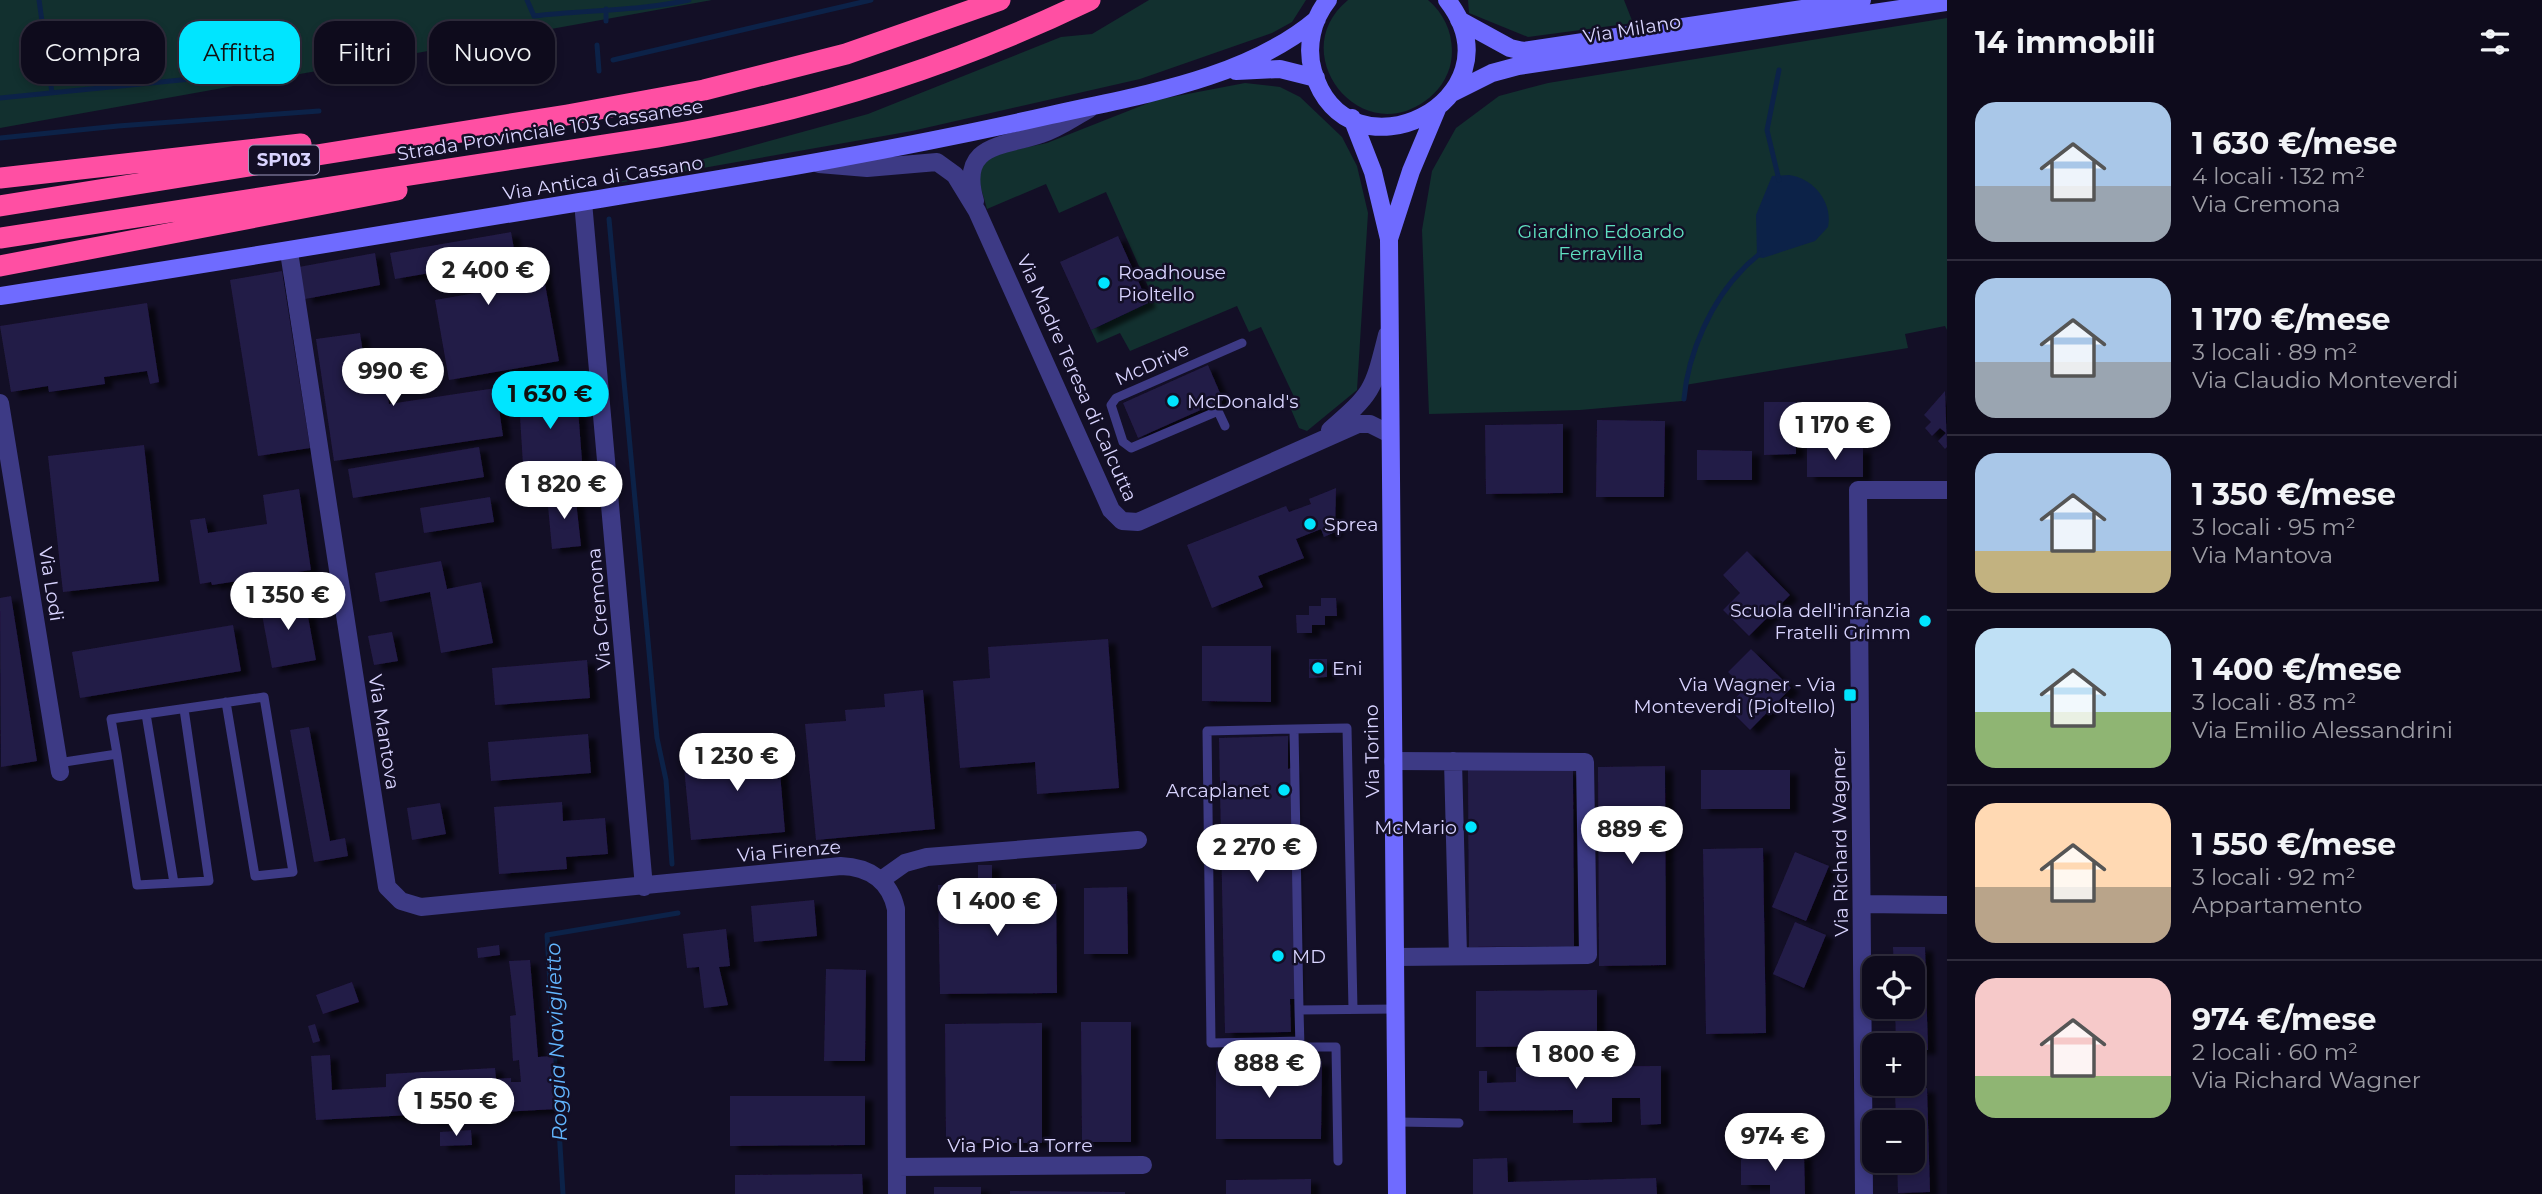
<!DOCTYPE html>
<html lang="it">
<head>
<meta charset="utf-8">
<style>
	body { margin:0; font-family:Montserrat,sans-serif; background:#171425; color:#f1f3f6; height:100vh; display:flex; flex-direction:column; font-size:26px; white-space:nowrap }
	* { box-sizing:border-box; margin:0 }
	p { font-size:23px; color:#9b9ba3 }
	.icon { flex:none; width:38px; height:38px; fill:none; stroke:currentColor; stroke-width:2; stroke-linecap:round; stroke-linejoin:round }
	.map { position:relative; flex:1; overflow:hidden }
	.sheet { display:flex; flex-direction:column; background:#0e0b1c; width:595px }
	.sheet>* { flex:none }
	.guide { position:absolute; left:21px; top:21px; width:665px; height:63px; display:flex; gap:14px }
	.fabs { position:absolute; left:1862px; top:956px; display:grid; gap:14px }
	.fabs a { display:grid; place-items:center; width:63px; height:63px; border-radius:14px; background:#0e0b1c; box-shadow:0 4px 10px #0003,0 0 0 2px #2e2b3b; font-size:35px }
	.price { position:absolute; translate:-50% -60px; padding:0 16px; border-radius:24px; background:#fff; color:#222; font-size:23px; line-height:46px; filter:drop-shadow(0 2px 4px #0008) }
	.price::after { content:''; position:absolute; left:50%; top:42px; width:21px; height:16px; margin-left:-10px; background:inherit; clip-path:polygon(0 0,100% 0,50% 100%) }
	.price.active { background:#00e5ff; color:#111 }
	ul { padding:0; list-style:none }
	li { display:flex; align-items:center; gap:21px; height:175px; padding:0 28px }
	li+li { border-top:2px solid #2e2b3b }
	li span { display:grid; place-items:center; flex:none; width:196px; height:140px; border-radius:21px; color:#555 }
	li>.icon { margin-inline-start:auto }
	span .icon { width:84px; height:84px; fill:#fffc; stroke-width:1 }
	li b { font-size:30px }
	h2 { display:flex; justify-content:space-between; align-items:center; height:84px; padding:0 28px; font-size:30px }
	.pill { padding:0 24px; border-radius:21px; background:#0e0b1c; box-shadow:0 4px 10px #0003,0 0 0 2px #2e2b3b; font-size:24px; line-height:63px }
	.pill.active { background:#00e5ff; color:#111 }
	main { display:flex; flex:1; min-height:0 }
	.map>svg:first-child { display:block }
	.green { fill:#12302f }
	.water { fill:#0c2248 }
	.lines { fill:none; stroke-linecap:round; stroke-linejoin:round }
	.stream { stroke:#0c2248; stroke-width:5 }
	.building { fill:#241b47; filter:url(#shadow) }
	.lane { stroke:#3d3a85; stroke-width:9 }
	.street { stroke:#3d3a85; stroke-width:18 }
	.secondary { stroke:#6f6bff; stroke-width:18 }
	.highway { stroke:#ff4fa3; stroke-width:21 }
	.poi-dot { fill:#00e5ff; stroke:#130f26; stroke-width:2.5 }
	.labels { text-anchor:middle; dominant-baseline:central; stroke-width:5; stroke-linejoin:round; paint-order:stroke }
	.shield { fill:#130f26; stroke:#9e99be; stroke-width:2 }
	.shield-label { font-size:18px; font-weight:bold; fill:#d9d4ff }
	.street-label { font-size:19px; fill:#d9d4ff; stroke:#130f26 }
	.park-label { font-size:19px; fill:#5fe0c0; stroke:#130f26 }
	.poi-label { font-size:19px; fill:#d9d4ff; stroke:#130f26; text-anchor:start }
	.water-label { font-size:21px; font-style:italic; fill:#62b6ff; stroke:#130f26 }
</style>
</head>
<body>
<main>
<div class="map">
<svg width="1947" height="1194" viewBox="0 0 1947 1194">
	<defs>
		<filter id="shadow"><feDropShadow dx="8" dy="4.5" stdDeviation="2" flood-color="#0009"/></filter>
	</defs>
	<rect width="100%" height="100%" fill="#130f26"/>
	<path class="green" d="M0,0H712L0,128Z
		M1149,0H1306L1292,22L1272,33L1140,79L912,131L612,184L868,114L1061,37L1092,34Z
		M1428,0C1446,15 1455,38 1451,62C1448,78 1438,92 1425,101C1359,149 1284,52 1348,0Z
		M1468,0H1624L1633,23L1528,37L1469,13Z
		M1947,18V330L1945,326L1905,334L1908,348L1685,385L1682,401L1580,410L1429,414L1422,230L1432,171L1456,128L1499,96L1548,83Z
		M1245,83L1280,87L1300,97L1342,137L1357,166L1368,213L1357,390L1307,431L1299,428L1290,407L1297,403L1261,327L1249,332L1237,306L1130,351L1120,333L1097,343L1091,330L1154,300L1106,192L1059,213L1046,184L987,209L978,178L980,168L995,154L1047,143L1156,100Z"/>
	<path class="water" d="M1789,175C1813,178 1833,202 1828,227L1815,241L1763,258L1757,257L1756,215L1772,176Z"/>
	<g class="lines">
		<path class="stream" d="M39,0L52,93
			M527,0L534,16C586,10 638,11 689,0
			M606,21V9
			M597,45L599,71
			M613,60L871,0
			M1779,70L1767,130L1779,180
			M0,98L251,73
			M0,138L118,126L319,111
			M609,219L657,738L666,780L672,864
			M1684,399C1688,353 1711,301 1744,268C1749,262 1755,259 1760,253
			M563,1194L547,935L678,913"/>
	</g>
	<path class="building" d="M511,232L517,266L541,262L559,361L449,380L435,300L481,292L476,265L395,279L390,253Z
		M1118,236L1148,303L1091,330L1060,262Z
		M375,253L380,285L305,299L299,267Z
		M282,271L310,448L258,456L230,280Z
		M147,303L159,382L150,384L147,371L104,377L105,384L49,392L48,386L11,392L0,326Z
		M360,333L365,366L383,364L389,404L496,388L503,436L334,461L316,339Z
		M1208,365L1223,400L1138,438L1123,403Z
		M1945,391L1947,447L1945,449L1938,441L1946,433L1940,428L1932,436L1925,428L1931,422L1924,415Z
		M577,396L582,461L523,465L519,400Z
		M1764,402H1796V454L1764,455Z
		M1597,420L1665,421L1664,497H1596Z
		M1563,424V493L1486,494L1485,425Z
		M144,445L159,581L63,592L48,456Z
		M479,447L484,477L353,498L348,469Z
		M1807,448H1863V477H1807Z
		M1697,450L1752,451V480H1697Z
		M1336,488L1335,532L1324,537L1321,529L1296,539L1304,558L1258,576L1263,587L1212,608L1187,545L1286,506L1289,512L1311,504L1309,499Z
		M299,489L311,570L212,585L211,582L200,584L190,520L205,518L208,533L267,524L263,495Z
		M575,492L581,546L552,549L547,495Z
		M490,497L494,522L424,533L420,508Z
		M1747,551L1790,595L1749,636L1723,610L1740,593L1723,575Z
		M441,561L447,589L481,582L493,643L441,653L430,592L380,602L375,573Z
		M304,595L316,660L272,668L260,604Z
		M11,596L37,761L1,767L0,598Z
		M1321,598H1336L1337,616H1325V625H1312V633H1297L1296,615H1309V606H1321Z
		M233,625L241,671L80,698L72,652Z
		M392,632L398,661L374,665L368,636Z
		M1108,639L1119,788L1037,794L1035,762L960,768L953,681L990,678L988,647Z
		M1202,646H1271V702L1202,701Z
		M1751,649L1791,688L1750,730L1727,707L1745,688L1728,672Z
		M1309,659H1327V677L1309,678Z
		M587,660L590,698L495,705L492,668Z
		M923,690L935,829L816,840L805,724L846,721L845,710L885,707L884,694Z
		M309,727L330,841L345,838L348,856L314,862L290,730Z
		M588,734L591,773L491,781L488,742Z
		M777,736L785,832L691,840L684,767L716,765L715,751L746,748L745,739Z
		M1288,736V769L1291,768L1295,999H1290L1291,1032L1225,1033L1219,738Z
		M1665,766L1666,965L1599,966L1598,767Z
		M1468,770H1573L1574,946L1469,947Z
		M1701,770H1790V809H1701Z
		M562,802L563,821L605,818L608,854L566,857L567,869L499,874L494,807Z
		M440,803L446,834L412,840L407,808Z
		M1763,848L1766,1033L1706,1034L1703,849Z
		M1795,852L1829,866L1806,921L1772,907Z
		M978,865H992V885L1056,884L1057,993L940,994L938,885H978Z
		M1127,887L1128,954H1084V888Z
		M814,900L817,936L754,942L751,906Z
		M1795,922L1826,935L1804,988L1773,974Z
		M726,929L730,966L719,967L728,1005L704,1008L699,967L687,968L683,934Z
		M499,945L500,955L478,958L477,948Z
		M1893,947H1925L1928,1050H1913V1045H1896L1895,1006H1913V968H1894Z
		M530,960L538,1057L553,1056L556,1109L482,1113L483,1118L468,1119V1113L442,1114V1120H430V1114L316,1120L311,1056L330,1055L332,1090L386,1087V1074L495,1068L496,1079L511,1078V1082H521L519,1060L513,1061L510,1016L516,1015L509,961Z
		M826,969L866,970L865,1061H824Z
		M352,982L359,1002L323,1014L316,995Z
		M1597,990V1046L1476,1047V991Z
		M1081,1022H1131V1142H1082Z
		M1042,1023V1143H946L945,1024Z
		M315,1024L320,1041L313,1043L308,1026Z
		M1216,1061H1322L1321,1139H1216Z
		M1661,1066V1124L1641,1125L1640,1098H1612V1122L1573,1123V1110L1479,1111V1071H1487V1083L1516,1082V1067Z
		M1927,1088L1930,1192L1898,1193L1897,1160H1913V1122H1896L1895,1089Z
		M730,1096H865V1145L730,1146Z
		M471,1130L472,1145L440,1146V1132Z
		M1804,1154L1805,1194H1770V1185H1741V1155Z
		M1507,1158L1508,1182L1656,1178L1657,1194H1473V1159Z
		M862,1174L863,1194H735V1175Z
		M1311,1179V1194H1226V1180Z
		M934,1187H981V1194H934Z
		M1010,1191L1125,1192V1194H1010Z"/>
	<g class="lines">
		<path class="lane" d="M1225,426L1218,411L1131,448L1123,442L1111,405L1116,398L1242,343
			M1294,729L1207,731L1211,1043L1300,1041
			M117,754L137,885L174,883L146,714
			M58,763L117,754L111,719C162,712 213,704 264,697L293,872L255,876L226,702
			M174,883L209,881L184,709
			M1299,1010L1294,729L1347,728L1353,1009
			M1397,1122L1459,1123
			M1338,1161L1336,1047H1300L1299,1010L1396,1009"/>
		<path class="street" d="M819,164L867,168L937,162L955,175L977,211L1111,510L1122,521L1138,522L1358,424H1370L1390,434
			M975,201C958,143 1003,147 1041,134C1058,129 1074,117 1089,109
			M583,202L644,887
			M289,252L387,887L401,901L421,907L841,866C869,867 890,881 896,909L897,1194
			M0,403L60,772
			M1330,430C1374,392 1373,390 1387,335
			M1393,761L1585,762L1588,955L1395,957
			M1453,761L1458,956
			M881,880L905,863L927,857L1138,840
			M1862,904L1947,905
			M897,1167L1143,1165
			M1864,1194L1858,490H1947"/>
		<path class="secondary" d="M1328,0C1312,20 1306,47 1313,71C1347,188 1525,100 1447,0
			M1459,20L1510,48L1523,51L1862,0
			M1236,71L1280,69L1316,78
			M1452,93L1492,73L1518,66L1947,2
			M1352,118L1373,172L1389,239L1397,1194
			M1389,239L1411,171L1437,109
			M0,296C204,265 407,230 611,197C758,173 906,148 1051,115C1140,95 1246,79 1317,19"/>
		<path class="highway" d="M0,178L301,144
			M0,206L567,115L704,90L846,54L1000,0
			M0,238L657,137C807,112 953,66 1090,0
			M0,266L397,190"/>
	</g>
	<g class="poi-dot">
		<circle cx="1104" cy="283" r="7"/>
		<circle cx="1173" cy="401" r="7"/>
		<circle cx="1310" cy="524" r="7"/>
		<circle cx="1925" cy="621" r="7"/>
		<circle cx="1318" cy="668" r="7"/>
		<rect x="1843" y="688" width="14" height="14" rx="3.5"/>
		<circle cx="1284" cy="790" r="7"/>
		<circle cx="1471" cy="827" r="7"/>
		<circle cx="1278" cy="956" r="7"/>
	</g>
	<g class="labels">
		<rect class="shield" x="249" y="145.5" width="70" height="29" rx="5"/>
		<g class="shield-label">
			<text x="284" y="160">SP103</text>
		</g>
		<g class="street-label">
			<text transform="translate(1632 29) rotate(-9)">Via Milano</text>
			<text transform="translate(550 130) rotate(-9)">Strada Provinciale 103 Cassanese</text>
			<text transform="translate(603 178) rotate(-9)">Via Antica di Cassano</text>
			<text transform="translate(1152 364) rotate(-24)">McDrive</text>
			<text transform="translate(1077 378) rotate(66)">Via Madre Teresa di Calcutta</text>
			<text transform="translate(51 584) rotate(81)">Via Lodi</text>
			<text transform="translate(599 609) rotate(-95)">Via Cremona</text>
			<text transform="translate(384 732) rotate(81)">Via Mantova</text>
			<text transform="translate(1372 751) rotate(-91)">Via Torino</text>
			<text transform="translate(1840 842) rotate(-91)">Via Richard Wagner</text>
			<text transform="translate(789 851) rotate(-5)">Via Firenze</text>
			<text x="1020" y="1145">Via Pio La Torre</text>
		</g>
		<g class="park-label">
			<text x="1601" y="231">Giardino Edoardo<tspan x="1601" dy="22">Ferravilla</tspan></text>
		</g>
		<g class="poi-label">
			<text x="1118" y="272">Roadhouse<tspan x="1118" dy="22">Pioltello</tspan></text>
			<text x="1187" y="401">McDonald's</text>
			<text x="1324" y="524">Sprea</text>
			<text x="1911" y="610" text-anchor="end">Scuola dell'infanzia<tspan x="1911" dy="22">Fratelli Grimm</tspan></text>
			<text x="1332" y="668">Eni</text>
			<text x="1836" y="684" text-anchor="end">Via Wagner - Via<tspan x="1836" dy="22">Monteverdi (Pioltello)</tspan></text>
			<text x="1270" y="790" text-anchor="end">Arcaplanet</text>
			<text x="1457" y="827" text-anchor="end">McMario</text>
			<text x="1292" y="956">MD</text>
		</g>
		<g class="water-label">
			<text transform="translate(556 1042) rotate(-92)">Roggia Naviglietto</text>
		</g>
	</g>
</svg>
<div class="fabs">
<a><svg class="icon" aria-label="locate" viewBox="0 0 24 24"><circle cx="12" cy="12" r="6"/><path d="M12 2v4M12 18v4M2 12h4M18 12h4"/></svg></a>
<a>+</a>
<a>−</a>
</div>
<b class="price" style="left:488px;top:307px">2 400 €</b>
<b class="price" style="left:393px;top:408px">990 €</b>
<b class="price active" style="left:550px;top:431px">1 630 €</b>
<b class="price" style="left:1835px;top:462px">1 170 €</b>
<b class="price" style="left:564px;top:521px">1 820 €</b>
<b class="price" style="left:288px;top:632px">1 350 €</b>
<b class="price" style="left:737px;top:793px">1 230 €</b>
<b class="price" style="left:1632px;top:866px">889 €</b>
<b class="price" style="left:1257px;top:884px">2 270 €</b>
<b class="price" style="left:997px;top:938px">1 400 €</b>
<b class="price" style="left:1576px;top:1091px">1 800 €</b>
<b class="price" style="left:1269px;top:1100px">888 €</b>
<b class="price" style="left:456px;top:1138px">1 550 €</b>
<b class="price" style="left:1775px;top:1173px">974 €</b>
<div class="guide">
<a class="pill">Compra</a>
<a class="pill active">Affitta</a>
<a class="pill">Filtri</a>
<a class="pill">Nuovo</a>
</div>
</div>
<section class="sheet">
<h2>14 immobili<svg class="icon" aria-label="filters" viewBox="0 0 24 24"><path d="M4 7h16M4 17h16"/><circle cx="9" cy="7" r="2"/><circle cx="15" cy="17" r="2"/></svg></h2>
<ul>
<li><span style="background:linear-gradient(#a9c7e8 60%,#9aa5b1 0)"><svg class="icon" aria-label="home" viewBox="0 0 24 24"><path d="M3 11l9-7 9 7M6 9v11h12V9"/></svg></span><div><b>1 630 €/mese</b><p>4 locali · 132 m²</p><p>Via Cremona</p></div></li>
<li><span style="background:linear-gradient(#a9c7e8 60%,#9aa5b1 0)"><svg class="icon" aria-label="home" viewBox="0 0 24 24"><path d="M3 11l9-7 9 7M6 9v11h12V9"/></svg></span><div><b>1 170 €/mese</b><p>3 locali · 89 m²</p><p>Via Claudio Monteverdi</p></div></li>
<li><span style="background:linear-gradient(#a9c7e8 70%,#c2b280 0)"><svg class="icon" aria-label="home" viewBox="0 0 24 24"><path d="M3 11l9-7 9 7M6 9v11h12V9"/></svg></span><div><b>1 350 €/mese</b><p>3 locali · 95 m²</p><p>Via Mantova</p></div></li>
<li><span style="background:linear-gradient(#bfe0f5 60%,#8fb573 0)"><svg class="icon" aria-label="home" viewBox="0 0 24 24"><path d="M3 11l9-7 9 7M6 9v11h12V9"/></svg></span><div><b>1 400 €/mese</b><p>3 locali · 83 m²</p><p>Via Emilio Alessandrini</p></div></li>
<li><span style="background:linear-gradient(#ffd9b3 60%,#b9a48a 0)"><svg class="icon" aria-label="home" viewBox="0 0 24 24"><path d="M3 11l9-7 9 7M6 9v11h12V9"/></svg></span><div><b>1 550 €/mese</b><p>3 locali · 92 m²</p><p>Appartamento</p></div></li>
<li><span style="background:linear-gradient(#f6c9c9 70%,#8fb573 0)"><svg class="icon" aria-label="home" viewBox="0 0 24 24"><path d="M3 11l9-7 9 7M6 9v11h12V9"/></svg></span><div><b>974 €/mese</b><p>2 locali · 60 m²</p><p>Via Richard Wagner</p></div></li>
</ul>
</section>
</main>
</body>
</html>
